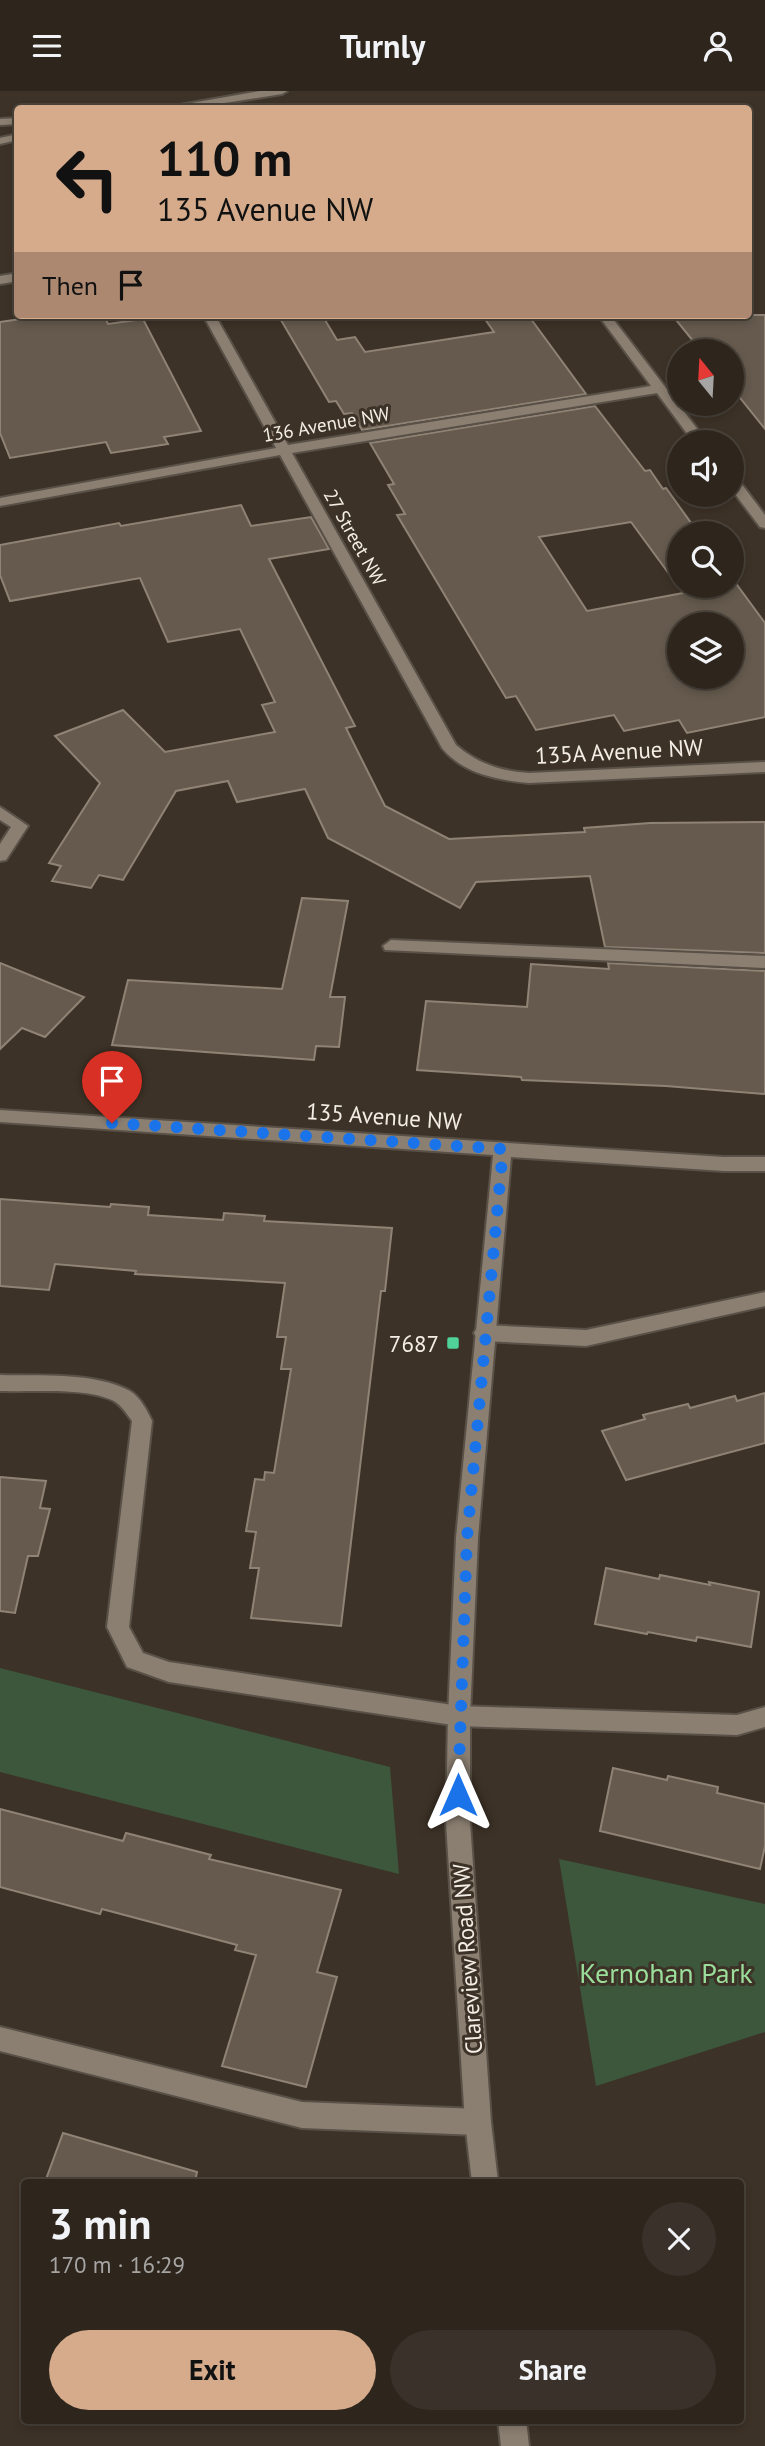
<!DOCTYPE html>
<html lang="en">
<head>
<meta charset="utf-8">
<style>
	:root { --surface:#2e261d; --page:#3a322a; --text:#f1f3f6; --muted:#a7a5a4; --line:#49433b; --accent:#d6ab8b }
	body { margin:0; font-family:"PT Sans",sans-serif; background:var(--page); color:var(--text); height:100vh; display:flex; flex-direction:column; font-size:26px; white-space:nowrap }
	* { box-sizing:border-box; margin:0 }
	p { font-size:23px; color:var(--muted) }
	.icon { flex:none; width:38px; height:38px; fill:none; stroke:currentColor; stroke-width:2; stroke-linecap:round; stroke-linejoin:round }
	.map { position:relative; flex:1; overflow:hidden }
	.drawer { position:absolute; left:21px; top:2088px; width:723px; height:245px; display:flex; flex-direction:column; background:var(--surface); border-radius:7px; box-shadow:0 4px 10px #0003,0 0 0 2px var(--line) }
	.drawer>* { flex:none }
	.guide { position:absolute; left:14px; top:14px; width:738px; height:214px; border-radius:7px; box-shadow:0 4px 10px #0003,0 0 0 2px var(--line); background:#d6ab8b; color:#111; overflow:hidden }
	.needle { width:46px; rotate:342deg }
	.tools { position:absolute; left:667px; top:248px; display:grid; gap:14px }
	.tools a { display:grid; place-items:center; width:77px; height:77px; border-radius:50%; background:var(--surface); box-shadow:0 4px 10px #0003,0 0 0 2px var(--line); font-size:35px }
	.pin { position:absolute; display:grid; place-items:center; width:60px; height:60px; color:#fff; margin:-72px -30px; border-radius:50% 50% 50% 0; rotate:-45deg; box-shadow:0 0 7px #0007 }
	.pin .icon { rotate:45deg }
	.me { position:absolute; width:77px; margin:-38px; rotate:0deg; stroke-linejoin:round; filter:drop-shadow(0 0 5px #0008) }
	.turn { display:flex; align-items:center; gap:24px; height:147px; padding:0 28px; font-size:32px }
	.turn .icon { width:91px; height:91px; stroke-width:2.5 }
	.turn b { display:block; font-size:49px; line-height:60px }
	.then { display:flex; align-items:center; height:66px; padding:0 28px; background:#0003; gap:14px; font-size:26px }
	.round { display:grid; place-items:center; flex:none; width:74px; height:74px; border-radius:37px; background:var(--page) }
	.overview { display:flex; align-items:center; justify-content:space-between; height:119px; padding:0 28px }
	h1 { font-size:42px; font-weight:800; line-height:52px }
	.action { display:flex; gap:14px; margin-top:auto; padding:14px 28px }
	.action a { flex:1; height:80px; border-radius:42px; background:var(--accent); color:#111; font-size:28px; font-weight:800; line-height:80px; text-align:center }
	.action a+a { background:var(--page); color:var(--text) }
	header { display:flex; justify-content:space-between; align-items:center; height:91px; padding:0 28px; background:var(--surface); font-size:32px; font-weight:800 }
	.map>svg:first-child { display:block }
	.green { fill:#3c573b }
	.building { fill:#655a4d; stroke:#8f8375; stroke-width:2; fill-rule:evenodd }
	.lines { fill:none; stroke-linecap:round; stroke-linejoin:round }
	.service-casing { stroke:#595147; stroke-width:4 }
	.minor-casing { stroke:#595147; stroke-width:4 }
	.tertiary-casing { stroke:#595147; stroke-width:4 }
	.service { fill:#8b7f71; fill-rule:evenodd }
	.minor { fill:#8b7f71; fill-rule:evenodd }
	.tertiary { fill:#8b7f71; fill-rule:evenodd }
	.route { stroke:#1a73e8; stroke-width:12; stroke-dasharray:0 21.6 }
	.poi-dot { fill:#4fd398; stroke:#3d3227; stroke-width:2.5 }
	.labels { text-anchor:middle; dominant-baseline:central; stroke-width:6; stroke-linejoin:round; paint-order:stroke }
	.far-street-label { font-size:19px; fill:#f4eee6; stroke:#3d3227 }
	.street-label { font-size:23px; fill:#f4eee6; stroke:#3d3227 }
	.poi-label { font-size:23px; fill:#f4eee6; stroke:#3d3227; text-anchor:end }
	.near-park-label { font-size:28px; fill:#9bdd9a; stroke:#3d3227 }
</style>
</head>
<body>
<header><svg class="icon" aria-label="menu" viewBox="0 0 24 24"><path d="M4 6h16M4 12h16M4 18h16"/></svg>Turnly<svg class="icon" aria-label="person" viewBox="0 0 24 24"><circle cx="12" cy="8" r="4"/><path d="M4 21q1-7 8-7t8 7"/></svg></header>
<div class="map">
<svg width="765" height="2355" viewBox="0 0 765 2355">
	<rect width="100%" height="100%" fill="#3d3227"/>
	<g class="green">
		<polygon points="0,1577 390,1676 399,1783 0,1681"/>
		<polygon points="559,1768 765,1813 765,1941 596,1995"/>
	</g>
	<g class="building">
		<polygon points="48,224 104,224 108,233 143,228 201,340 164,346 168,353 111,362 106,351 10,367 0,342 0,231"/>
		<polygon points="278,224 322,224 337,249 355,246 365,261 494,241 482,224 528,224 586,303 362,339 352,322 344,323 336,310 329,311"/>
		<polygon points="672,224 765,224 765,338 732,297 732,261 702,261"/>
		<path d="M595,315L645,380L650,379L663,398L666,397L699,443H679V495H732V487L765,532V626L687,642L679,629L624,640L614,624L536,639L516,605L506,607L397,424L405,423L388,394L394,393L370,352ZM631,431L683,502L587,520L539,446ZM679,534H732V586H679Z"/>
		<polygon points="241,414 251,435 311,426 329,458 269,468 355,635 346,637 385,715 449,748 585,741 584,737 650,732 765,731 765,862 605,856 590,785 476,791 460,817 328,747 305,698 237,711 228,690 176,700 123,789 99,784 91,797 52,790 61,775 49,772 100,692 55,645 123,619 165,661 275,641 262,614 275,611 240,538 168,551 140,487 10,510 0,484 0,454 119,432 121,435"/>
		<polygon points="302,807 348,810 330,906 345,906 339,956 316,955 314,969 112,954 128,889 282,898"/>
		<polygon points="0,872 84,906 45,946 22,937 0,958"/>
		<polygon points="608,872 765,880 765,1003 666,995 522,989 521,986 417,979 426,910 527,916 531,873 609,878"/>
		<polygon points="0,1108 110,1116 111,1113 149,1116 148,1124 223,1129 224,1122 265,1125 264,1130 392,1137 385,1200 381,1200 341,1535 251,1527 259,1477 250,1477 256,1441 246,1440 255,1388 264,1389 265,1381 274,1382 291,1278 281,1278 286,1246 277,1246 285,1192 135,1183 136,1180 55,1173 49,1199 0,1195"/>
		<polygon points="765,1302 765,1352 626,1389 602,1340 645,1328 643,1324 688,1313 690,1317 735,1305 737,1310"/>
		<polygon points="0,1386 46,1390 40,1417 50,1418 38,1465 28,1465 15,1522 0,1520"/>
		<polygon points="606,1477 659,1488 660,1484 710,1494 709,1491 759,1501 751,1556 697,1546 696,1550 648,1541 647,1543 595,1533"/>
		<polygon points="613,1677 667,1689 668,1685 718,1696 717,1702 765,1713 765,1755 760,1778 600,1740"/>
		<polygon points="0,1718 123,1750 126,1742 211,1764 209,1768 341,1799 317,1881 337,1886 306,1996 222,1975 256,1864 235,1859 237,1854 102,1818 100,1823 0,1796"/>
		<polygon points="63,2042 197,2081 195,2091 45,2091"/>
	</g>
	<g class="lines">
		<defs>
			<g id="service">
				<polygon points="391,849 765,865 765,877 385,859 383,855"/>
				<polygon points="765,1201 765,1215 586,1255 484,1250 477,1247 474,1242 477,1237 484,1234 586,1239"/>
				<path d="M0,1284C38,1285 96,1281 130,1300C140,1306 147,1319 152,1330L129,1536L143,1562L169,1571L459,1615L737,1624L765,1616V1636L737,1644L459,1635L169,1591L127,1576L107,1536L132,1330C127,1323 122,1315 114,1310C87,1296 31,1301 0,1300Z"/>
				<polygon points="0,1936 302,2011 478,2018 487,2022 491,2031 487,2040 478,2044 302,2037 0,1960"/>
			</g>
			<g id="minor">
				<polygon points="18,182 18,190 0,193 0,185"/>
				<path d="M203,224H215L288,354L651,295L598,224H610L708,352H694L657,302L292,362L456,654C478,673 501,680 529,682L765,671V681L529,692C498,689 463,683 442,657L280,364L0,415V407L276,357Z"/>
				<polygon points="732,386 737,387 765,424 765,437 760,436 732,399"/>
				<polygon points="0,716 28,735 6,769 0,770 0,753 11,736 0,729"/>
			</g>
			<g id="tertiary">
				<polygon points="260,0 287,0 282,3 187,18 157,18"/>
				<polygon points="18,27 18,33 0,34 0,28"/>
				<polygon points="18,43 18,49 0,53 0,47"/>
				<polygon points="0,1019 724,1066 765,1066 765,1080 724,1080 511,1066 478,1447 470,1625 470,1731 491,2031 498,2091 472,2091 465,2031 446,1731 448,1625 456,1447 493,1064 0,1031"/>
				<polygon points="498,2329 526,2329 529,2355 501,2355"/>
			</g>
		</defs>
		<use href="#service" class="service-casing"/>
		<use href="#minor" class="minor-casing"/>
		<use href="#tertiary" class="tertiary-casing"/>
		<use href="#service" class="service"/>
		<use href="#minor" class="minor"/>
		<use href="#tertiary" class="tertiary"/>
	</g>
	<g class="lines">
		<polyline class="route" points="112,1032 503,1058 467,1447 458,1704"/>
	</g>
	<rect class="poi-dot" x="446" y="1245" width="14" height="14" rx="3.5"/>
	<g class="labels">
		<g class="far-street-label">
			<text transform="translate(326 333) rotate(-10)">136 Avenue NW</text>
			<text transform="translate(355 446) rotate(61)">27 Street NW</text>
		</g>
		<g class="street-label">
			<text transform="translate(619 660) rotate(-3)">135A Avenue NW</text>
			<text transform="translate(384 1025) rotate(4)">135 Avenue NW</text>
			<text transform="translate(467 1868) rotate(-94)">Clareview Road NW</text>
		</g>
		<g class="poi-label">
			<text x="439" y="1252">7687</text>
		</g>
		<g class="near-park-label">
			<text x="666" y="1881">Kernohan Park</text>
		</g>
	</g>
</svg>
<div class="tools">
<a><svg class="needle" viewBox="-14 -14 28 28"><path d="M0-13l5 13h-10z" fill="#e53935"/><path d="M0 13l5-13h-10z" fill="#a7a5a4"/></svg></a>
<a><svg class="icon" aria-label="sound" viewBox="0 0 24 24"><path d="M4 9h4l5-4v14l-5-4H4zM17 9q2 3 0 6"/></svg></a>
<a><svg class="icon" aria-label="search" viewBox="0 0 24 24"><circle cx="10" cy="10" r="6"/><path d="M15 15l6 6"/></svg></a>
<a><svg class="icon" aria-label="layers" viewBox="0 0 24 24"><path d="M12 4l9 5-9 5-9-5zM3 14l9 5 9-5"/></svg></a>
</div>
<div class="pin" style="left:112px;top:1032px;background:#d93025"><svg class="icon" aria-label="arrive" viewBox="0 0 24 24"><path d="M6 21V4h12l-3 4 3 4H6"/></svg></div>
<svg class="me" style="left:458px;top:1704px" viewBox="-20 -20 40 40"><path d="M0-17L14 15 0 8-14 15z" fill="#1a73e8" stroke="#fff" stroke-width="4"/></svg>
<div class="guide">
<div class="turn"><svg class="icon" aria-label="left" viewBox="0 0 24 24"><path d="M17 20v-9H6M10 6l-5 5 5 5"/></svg><div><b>110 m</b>135 Avenue NW</div></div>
<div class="then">Then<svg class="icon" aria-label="arrive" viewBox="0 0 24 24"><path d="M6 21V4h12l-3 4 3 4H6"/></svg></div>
</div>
<section class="drawer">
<div class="overview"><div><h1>3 min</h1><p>170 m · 16:29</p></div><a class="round"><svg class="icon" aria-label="close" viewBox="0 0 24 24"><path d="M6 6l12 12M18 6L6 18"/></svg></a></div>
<div class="action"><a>Exit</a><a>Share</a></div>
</section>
</div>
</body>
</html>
